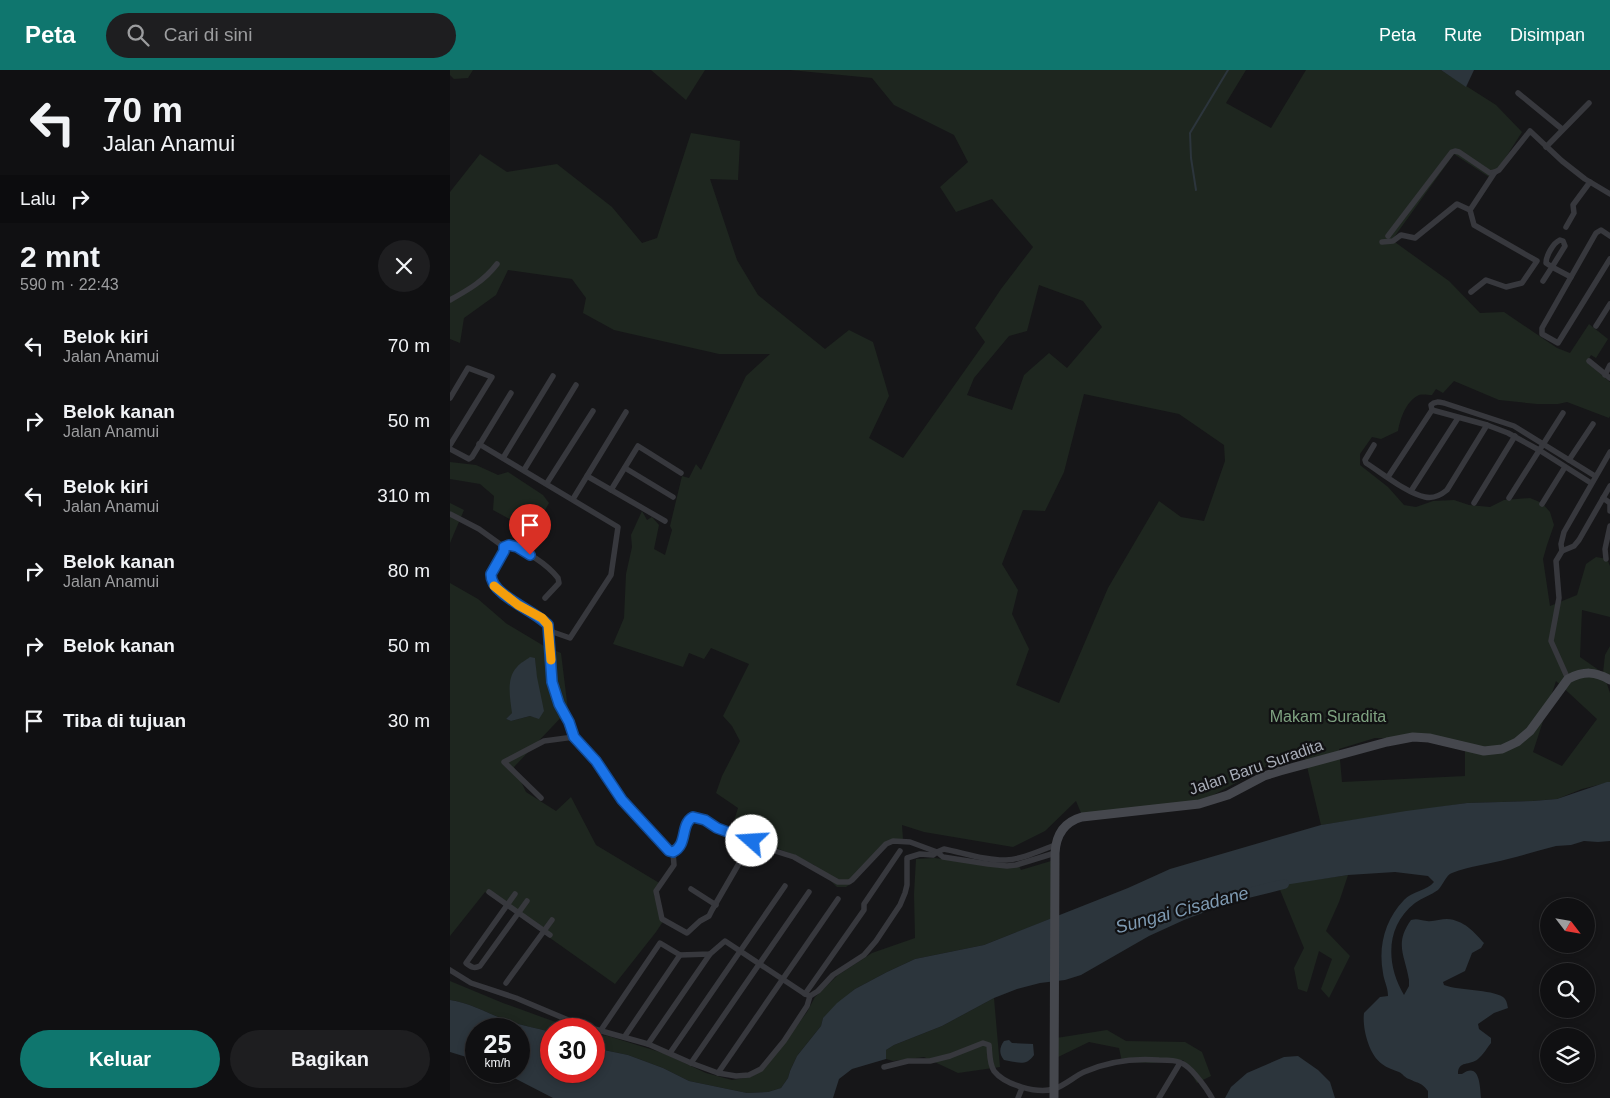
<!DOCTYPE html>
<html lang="id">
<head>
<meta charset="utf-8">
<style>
	:root { --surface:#101012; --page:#1e1e20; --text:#f1f3f6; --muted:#9c9d9f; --line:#303032; --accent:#0f766e }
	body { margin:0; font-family:Helvetica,sans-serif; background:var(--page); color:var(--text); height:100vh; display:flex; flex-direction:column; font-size:19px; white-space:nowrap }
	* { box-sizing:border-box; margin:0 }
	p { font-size:16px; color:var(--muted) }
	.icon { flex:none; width:28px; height:28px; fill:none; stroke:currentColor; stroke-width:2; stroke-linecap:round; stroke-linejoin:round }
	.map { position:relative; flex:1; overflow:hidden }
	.panel { display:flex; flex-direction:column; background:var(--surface); width:450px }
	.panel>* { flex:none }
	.guide { background:#101012; color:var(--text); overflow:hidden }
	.needle { width:32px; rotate:121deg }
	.controls { position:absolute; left:1090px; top:828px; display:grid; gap:10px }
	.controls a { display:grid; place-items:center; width:55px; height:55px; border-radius:50%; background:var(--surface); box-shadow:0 2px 8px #0003,0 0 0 1px var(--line); font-size:25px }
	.speed { position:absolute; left:15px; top:948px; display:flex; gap:10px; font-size:25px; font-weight:700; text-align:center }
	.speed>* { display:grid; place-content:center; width:65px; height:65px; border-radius:50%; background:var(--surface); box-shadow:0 2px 8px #0003,0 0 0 1px var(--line); line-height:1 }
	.speed small { font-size:12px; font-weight:400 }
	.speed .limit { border:8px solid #d22; background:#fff; color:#111 }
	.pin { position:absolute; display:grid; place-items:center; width:42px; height:42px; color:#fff; margin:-51px -21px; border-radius:50% 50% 50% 0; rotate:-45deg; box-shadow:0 0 5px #0007 }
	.pin .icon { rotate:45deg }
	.me { position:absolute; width:55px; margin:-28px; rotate:289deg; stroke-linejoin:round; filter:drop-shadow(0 0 4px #0008) }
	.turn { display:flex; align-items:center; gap:18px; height:105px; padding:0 20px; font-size:22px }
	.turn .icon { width:65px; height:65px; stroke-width:2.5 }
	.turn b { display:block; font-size:35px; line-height:42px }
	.then { display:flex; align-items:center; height:48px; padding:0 20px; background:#0003; gap:10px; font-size:19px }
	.round { display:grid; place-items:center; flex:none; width:52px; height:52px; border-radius:26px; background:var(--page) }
	.head { display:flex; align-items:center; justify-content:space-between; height:85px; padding:0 20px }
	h1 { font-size:30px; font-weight:700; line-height:38px }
	.action { display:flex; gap:10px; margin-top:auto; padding:10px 20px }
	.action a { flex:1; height:58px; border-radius:30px; background:var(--accent); color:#fff; font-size:20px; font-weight:700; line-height:58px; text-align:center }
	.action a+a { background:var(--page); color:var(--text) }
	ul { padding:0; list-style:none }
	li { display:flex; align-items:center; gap:15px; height:75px; padding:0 20px }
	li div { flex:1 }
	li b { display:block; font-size:19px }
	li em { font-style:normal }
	header { display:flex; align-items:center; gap:30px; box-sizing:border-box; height:70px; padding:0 25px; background:var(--accent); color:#fff }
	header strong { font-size:24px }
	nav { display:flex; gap:28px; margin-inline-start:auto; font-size:18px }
	.search { width:350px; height:45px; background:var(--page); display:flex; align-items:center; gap:12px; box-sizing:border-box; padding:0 18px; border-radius:28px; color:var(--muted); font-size:19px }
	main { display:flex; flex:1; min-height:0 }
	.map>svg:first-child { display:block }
	.green { fill:#1e261f; fill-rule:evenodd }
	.water { fill:#2c353c }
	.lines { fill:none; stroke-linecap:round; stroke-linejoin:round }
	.stream { stroke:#2c353c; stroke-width:2 }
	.river { stroke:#2c353c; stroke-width:10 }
	.street { stroke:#37383d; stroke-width:5.5 }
	.secondary { stroke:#45474d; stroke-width:9 }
	.route-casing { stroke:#114b97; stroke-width:12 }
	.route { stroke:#1a73e8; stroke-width:9 }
	.slow { stroke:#f59e0b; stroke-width:9 }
	.labels { text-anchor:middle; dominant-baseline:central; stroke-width:4.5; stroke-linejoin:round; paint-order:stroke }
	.park-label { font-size:16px; fill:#7fa381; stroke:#111113 }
	.street-label { font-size:16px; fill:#a8adb8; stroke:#111113 }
	.water-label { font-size:18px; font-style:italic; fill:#7f9bb3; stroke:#111113 }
</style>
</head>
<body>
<header>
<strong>Peta</strong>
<div class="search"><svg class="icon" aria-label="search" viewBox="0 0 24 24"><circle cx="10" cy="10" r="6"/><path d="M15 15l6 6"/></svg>Cari di sini</div>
<nav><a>Peta</a><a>Rute</a><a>Disimpan</a></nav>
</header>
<main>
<section class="panel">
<div class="guide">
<div class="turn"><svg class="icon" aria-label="left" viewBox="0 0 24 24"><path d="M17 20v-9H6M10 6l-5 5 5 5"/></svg><div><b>70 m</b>Jalan Anamui</div></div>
<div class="then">Lalu<svg class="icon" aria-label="right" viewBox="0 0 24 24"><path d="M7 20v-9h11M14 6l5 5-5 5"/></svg></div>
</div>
<div class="head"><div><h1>2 mnt</h1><p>590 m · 22:43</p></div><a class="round"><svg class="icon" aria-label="close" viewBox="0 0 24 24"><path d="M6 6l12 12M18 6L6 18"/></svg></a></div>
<ul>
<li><svg class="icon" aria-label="left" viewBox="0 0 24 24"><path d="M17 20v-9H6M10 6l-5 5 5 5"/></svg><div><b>Belok kiri</b><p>Jalan Anamui</p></div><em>70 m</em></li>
<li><svg class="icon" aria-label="right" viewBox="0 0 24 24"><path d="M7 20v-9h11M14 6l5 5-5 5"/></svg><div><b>Belok kanan</b><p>Jalan Anamui</p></div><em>50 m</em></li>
<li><svg class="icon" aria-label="left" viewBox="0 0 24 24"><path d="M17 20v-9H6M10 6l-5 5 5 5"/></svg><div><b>Belok kiri</b><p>Jalan Anamui</p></div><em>310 m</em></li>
<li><svg class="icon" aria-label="right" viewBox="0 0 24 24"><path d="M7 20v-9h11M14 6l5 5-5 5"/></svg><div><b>Belok kanan</b><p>Jalan Anamui</p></div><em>80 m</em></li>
<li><svg class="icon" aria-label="right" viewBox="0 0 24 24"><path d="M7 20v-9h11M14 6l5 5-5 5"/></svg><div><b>Belok kanan</b></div><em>50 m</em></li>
<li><svg class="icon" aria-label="arrive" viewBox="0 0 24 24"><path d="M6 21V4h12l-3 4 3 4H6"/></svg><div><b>Tiba di tujuan</b></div><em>30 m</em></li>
</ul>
<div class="action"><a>Keluar</a><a>Bagikan</a></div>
</section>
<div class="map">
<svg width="1160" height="1028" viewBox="0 0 1160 1028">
	<rect width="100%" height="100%" fill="#161618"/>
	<g class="green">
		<polygon points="0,0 23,0 18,8 4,9 0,5"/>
		<polygon points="201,0 255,0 236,30"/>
		<path d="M340,0H796L776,33L821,58L856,0H991L1046,35L1072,62L1042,109L1004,84L942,170L999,211L1030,243L1054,242L1107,278L1120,283L1139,254L1158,269L1146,288L1141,285L1137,292L1160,312V346L1159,348L1117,332L1108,334H1087L1049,330L1004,311L993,323L986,319L982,325C978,325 973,324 969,325C956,331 950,349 948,361L931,369L922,367L910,384V395L938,417L954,435L966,437L983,431L1004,430L1019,435L1040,437L1054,430L1080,428L1092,433L1100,442L1104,455L1097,475L1093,489L1100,536L1127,525L1136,494L1146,487L1157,489L1160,496V547L1132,540L1130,587L1153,603L1155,585L1160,576V609L1154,605L1160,623V712L1132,719L1107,729L1083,731L1017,733L871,755L854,684L821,694L739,738L634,750L626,731L595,761L563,777L474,762L452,755L453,769L440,772L402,813L396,817H387L364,795L342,784L281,761L288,738L266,723L272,706L290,671L282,656L273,646L299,594L261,578L254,589L239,583L233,597L163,574L174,548L176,504L182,477L181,465L192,441L197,450L202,447L209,455L204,479L215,485L222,460L220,456L232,406L239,408L246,394L251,400L296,306L320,284H269L164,260L133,243L136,228L122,209L58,200L46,225L14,248L10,273L0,269V122L30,84L57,102L107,94L162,137L192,173L207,168L241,63L290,71L288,110L260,109L287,190L308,225L375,279L399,260L423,272L439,326L419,368L453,388L535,272L525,258L551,219L583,177L542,129L506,142L490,117L518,92L504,65L444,35L422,8ZM589,215L633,231L652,257L617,298L599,283L574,305L562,340L517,325L524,308L559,266L577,261ZM634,324L729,344L774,375L775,391L754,451L731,447L709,431L658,518L609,633L566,615L579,579L562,544L568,520L552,494L573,440L595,441L614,402ZM1106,611L1147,649L1112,696L1083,682ZM925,668L967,669L1015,680V706L892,712L889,679Z"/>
		<polygon points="0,392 26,395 48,405 58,402 93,425 99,433 83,462 43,440 44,426 30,414 0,409"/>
		<polygon points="0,433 14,440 0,473"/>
		<path d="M0,513L28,529L57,554L94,576L111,583L118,640L64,697L76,722L106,741L121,727L146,775L211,814L204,825L214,850L206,862L165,914L35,822L0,866ZM85,588L89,648L80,646L61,651L56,649L62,643Z"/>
		<polygon points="485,788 547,797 569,796 571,800 601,791 605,847 534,875 465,889 437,902 405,919 373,948 371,956 347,986 340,1001 338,1008 331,1018 318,1022 297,1023 239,1011 213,998 178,985 144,978 144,964 158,966 213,983 256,1003 282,1010 301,1007 315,998 357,942 365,927 388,905 422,883 465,868 464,824 466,789"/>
		<polygon points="898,805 889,832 876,861 900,886 879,928 871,919 882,889 869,881 857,922 848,919 844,898 854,878 828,815"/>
		<path d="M0,911L53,933L125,959H101V962C86,958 70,955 56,950C37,943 20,933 0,930Z"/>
		<polygon points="544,928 550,997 508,1003 474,987 443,991 436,989 436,980 444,975 492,956"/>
		<polygon points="657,960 676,971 735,972 752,982 761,1006 747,1013 733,990 702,993 672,992 669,978 639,972 606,988 600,969"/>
	</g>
	<g class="water">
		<polygon points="991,0 1024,0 1016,17"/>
		<path d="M80,587L85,588L87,607L94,641L89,649L80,646L61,651L56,649L62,643C60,628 56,608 67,597C70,593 76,590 80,587Z"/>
		<path d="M1157,712H1160V771L1148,772L1134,771L1121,775L1106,776C1090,780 1074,785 1058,789C1040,794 1020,796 1002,803C996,805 993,815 988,820C981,825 972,828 965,833C935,856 936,895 954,925L959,916V910C955,885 944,874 961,850C967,848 970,850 977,851C983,852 991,849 997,849C1014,850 1024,862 1034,873L1031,878L1022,883L1015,901L993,912L994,915C1010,921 1040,919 1053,927C1057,930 1057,934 1058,938L1044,943L1028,954L1029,959L1041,968V973C1037,978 1033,985 1028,989C1020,996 1008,990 1008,1004H1012C1030,991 1030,1017 1031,1028H978V1021C971,1012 969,1014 959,1009C955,1008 953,1004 949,1002C944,1000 937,998 932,994C919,985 912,958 914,943L930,927L938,926C938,917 934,911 933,903C928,876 935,850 954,830C962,821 977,821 984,812L978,806L945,802L898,805L808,819L776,834L734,850L699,866L631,905L615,910L590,913L567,919L544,928L492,956L444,975L436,980V989L402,999L389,1009L383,1028H103L51,1001H69V959H26V990L0,982V930C20,933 37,943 56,950C70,955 86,958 101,962V1001H144V978L178,985L213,998L239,1011L297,1023L318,1022L331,1018L338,1008L340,1001L347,986L371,956L373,948L387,933L405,919L437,902L465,889L534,875L678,818L720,799L871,755L956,741L1017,733L1083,731L1107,729Z"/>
		<path d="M559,970L562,973L583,974L584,985C576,997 567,992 554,990C549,984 549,978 554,971Z"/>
		<polygon points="848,986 868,1000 880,1012 885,1028 775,1028 781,1017 797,1003 834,987"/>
	</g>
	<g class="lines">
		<polyline class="stream" points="746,120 741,88 740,63 778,0"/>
		<polyline class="river" points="790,825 834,814"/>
		<g class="street">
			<polyline points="1068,23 1112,59"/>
			<polyline points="1096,77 1139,33"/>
			<polyline points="1020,140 1024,155 1087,191 1072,213 1056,217 1036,210 1021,222"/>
			<polyline points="1116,157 1124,143 1123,135 1140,112"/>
			<polyline points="938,166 1002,82 1005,81 1009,82 1040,103 1045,102"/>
			<polyline points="1160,166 1151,160 1146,163 1092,258 1092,264 1108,273 1160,189"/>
			<polyline points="932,172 943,171 951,165 965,168 1007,134 1020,140 1045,102 1049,100 1080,61 1112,91 1135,109 1160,124"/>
			<path d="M1093,211L1102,197L1096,193C1096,186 1103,173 1110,170L1113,171L1115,176L1102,197L1121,207"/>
			<path d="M0,230C18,220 34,211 47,194"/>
			<polyline points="1146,256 1160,234"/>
			<polyline points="1139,291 1160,308"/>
			<polyline points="1155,305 1160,295"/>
			<polyline points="0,328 18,298 42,307 0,375"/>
			<polyline points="29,374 168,457 161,505 120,568 100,561"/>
			<path d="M924,375L915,390L916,393C932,403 958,424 975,427C984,429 991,425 997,420L1037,355"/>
			<polyline points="0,379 19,389 22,387 61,323"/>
			<polyline points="53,388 103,306"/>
			<polyline points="1119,390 1143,354"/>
			<polyline points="175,398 223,427"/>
			<polyline points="74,400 126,315"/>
			<polyline points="137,406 215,451"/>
			<polyline points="938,407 982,340"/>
			<polyline points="97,413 143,341"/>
			<path d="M1141,413L1089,380L1058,363L1037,355L982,340L981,335C985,331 989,332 994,333L1064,356L1145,406"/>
			<polyline points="161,420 188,376 231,403"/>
			<polyline points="961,421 1008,348"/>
			<polyline points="1059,428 1113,343"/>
			<polyline points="1153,428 1160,433 1160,441"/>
			<polyline points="123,429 176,342"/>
			<polyline points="1024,433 1065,366"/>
			<polyline points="1092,434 1115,397"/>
			<path d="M0,444L29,459L54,477V481L41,504C40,525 86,541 99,555L102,612L109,634L119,652L124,667L146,691L172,730L219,781L223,782"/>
			<path d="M54,477L59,475C76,481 96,493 108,508L109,513L95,528"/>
			<polyline points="1112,481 1111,474 1114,462 1160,382"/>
			<polyline points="1156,489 1155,479 1160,456"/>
			<polyline points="1118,609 1101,571 1109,528 1106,491 1112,481 1124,476 1129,470 1160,416"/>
			<polyline points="91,728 54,692 94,671 124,667"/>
			<path d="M223,782C238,775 230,754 243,747L255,750L267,758L302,771L325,781L344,787L388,812H399L402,810L436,774L443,771L460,772L487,782L493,787L538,794L557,796L566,795L605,783"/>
			<polyline points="223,782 224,795 206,821 212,849 237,863 250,851 259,846 262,840 302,771"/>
			<polyline points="241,819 266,835"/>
			<polyline points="39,822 100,865"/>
			<path d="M65,824L16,893C21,897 24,899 30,896L77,831"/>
			<path d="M0,900L21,913L66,928L130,955L198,974L241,993L268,1003L286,1006L299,1005L311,999L334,971L357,936L360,926L368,921L383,905L414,885L426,871L450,835L455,823L457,815V788L470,784L483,785L487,782L494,779C514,783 536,791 556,790C573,789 589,781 605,775"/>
			<polyline points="56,913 102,850"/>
			<polyline points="355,924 414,840 414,834 450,781"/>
			<polyline points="151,960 210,873 230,885 260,884 275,871 355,924 360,926"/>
			<polyline points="175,966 230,885"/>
			<polyline points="198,974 260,884"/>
			<polyline points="220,983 335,816"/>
			<polyline points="241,993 359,822"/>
			<path d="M434,997L458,991H480L500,986L533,973L539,975C540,984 539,993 544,1001C555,1015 587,1024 604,1019C614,1016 625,1006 634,1002C659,991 683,988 709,990C718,990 728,990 735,995C744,1001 757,1019 762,1028"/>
			<polyline points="268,1003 388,829"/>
			<polyline points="568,1028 572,1018"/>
			<polyline points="709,1028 730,993"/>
		</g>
		<path class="secondary" d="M604,1028L605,783C606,765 614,752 632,747L749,734L778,725L814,706L830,701L937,672L963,667L979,668L1034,681L1052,679L1067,672L1080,661L1118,609C1134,601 1145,601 1160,610"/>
	</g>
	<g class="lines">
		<defs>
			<path id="route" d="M80,485L67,477L59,475L54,477V481L41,504C40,525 86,541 98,555L102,612L109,634L119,652L124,667L146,691L172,730L219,781L223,782C238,775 230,754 243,747L255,750L267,758L302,771"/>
		</defs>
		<use href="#route" class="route-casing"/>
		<use href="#route" class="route"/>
		<polyline class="slow" points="44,516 68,535 92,548 98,555 101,590"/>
	</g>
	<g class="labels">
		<g class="park-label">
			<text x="878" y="646">Makam Suradita</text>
		</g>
		<g class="street-label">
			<text transform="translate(806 697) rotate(-19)">Jalan Baru Suradita</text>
		</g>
		<g class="water-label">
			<text transform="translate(732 840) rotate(-15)">Sungai Cisadane</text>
		</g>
	</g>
</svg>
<div class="controls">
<a><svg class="needle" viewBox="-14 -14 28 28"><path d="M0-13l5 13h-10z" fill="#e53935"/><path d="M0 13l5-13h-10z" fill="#9c9d9f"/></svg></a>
<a><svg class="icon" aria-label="search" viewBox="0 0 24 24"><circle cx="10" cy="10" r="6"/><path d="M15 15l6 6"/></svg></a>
<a><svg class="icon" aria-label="layers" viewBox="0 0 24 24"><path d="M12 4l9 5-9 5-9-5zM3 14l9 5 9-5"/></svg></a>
</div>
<div class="speed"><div>25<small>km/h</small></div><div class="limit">30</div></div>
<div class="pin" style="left:80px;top:485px;background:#d93025"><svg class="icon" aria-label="arrive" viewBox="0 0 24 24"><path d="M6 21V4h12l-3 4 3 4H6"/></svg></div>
<svg class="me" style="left:302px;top:771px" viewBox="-20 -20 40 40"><circle r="19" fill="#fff"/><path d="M0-13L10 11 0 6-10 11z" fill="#1a73e8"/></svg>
</div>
</main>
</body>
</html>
